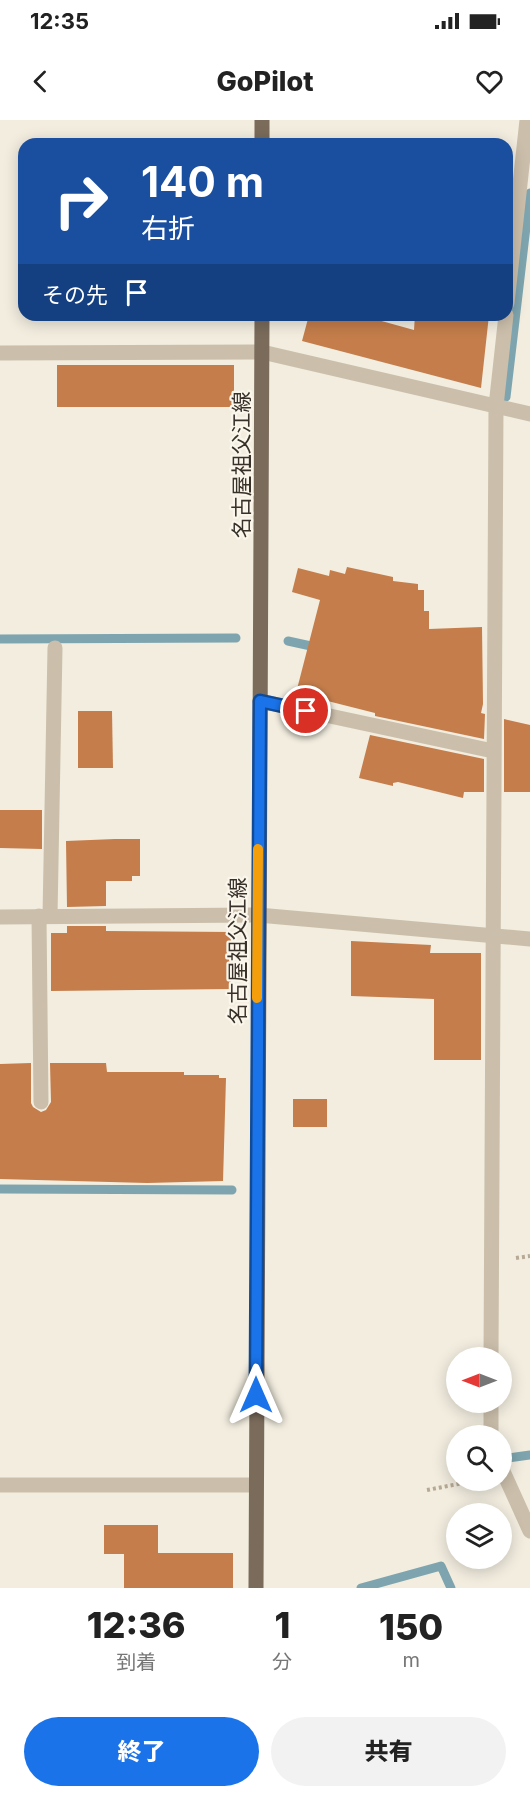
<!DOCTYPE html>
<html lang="ja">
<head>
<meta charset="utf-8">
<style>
	:root { --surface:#fff; --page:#f2f2f2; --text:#222; --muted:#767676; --accent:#1a73e8 }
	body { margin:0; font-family:Inter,"Noto Sans JP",sans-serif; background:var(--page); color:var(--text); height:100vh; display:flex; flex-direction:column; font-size:22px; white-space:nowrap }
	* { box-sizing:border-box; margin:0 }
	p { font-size:20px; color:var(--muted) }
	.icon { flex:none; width:33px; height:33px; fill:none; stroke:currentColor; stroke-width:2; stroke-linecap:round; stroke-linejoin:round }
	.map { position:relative; height:1468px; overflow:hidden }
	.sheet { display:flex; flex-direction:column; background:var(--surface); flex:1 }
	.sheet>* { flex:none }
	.top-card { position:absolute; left:18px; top:18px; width:495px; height:183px; border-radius:18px; box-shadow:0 3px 15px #0003; background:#1a4fa0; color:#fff; overflow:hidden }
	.needle { width:39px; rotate:270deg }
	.buttons { position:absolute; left:446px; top:1227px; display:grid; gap:12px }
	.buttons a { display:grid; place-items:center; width:66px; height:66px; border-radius:50%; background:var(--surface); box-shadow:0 3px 15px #0003; font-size:30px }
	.pin { position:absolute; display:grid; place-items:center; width:51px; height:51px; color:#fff; margin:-26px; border:3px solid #fff; border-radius:50%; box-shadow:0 2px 6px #0007 }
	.me { position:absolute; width:66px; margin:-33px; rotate:0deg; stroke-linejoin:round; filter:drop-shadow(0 0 4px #0008) }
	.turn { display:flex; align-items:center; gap:21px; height:126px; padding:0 24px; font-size:27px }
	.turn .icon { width:78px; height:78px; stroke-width:2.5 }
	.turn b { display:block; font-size:42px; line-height:51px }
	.then { display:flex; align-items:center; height:57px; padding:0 24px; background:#0003; gap:12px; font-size:22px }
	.eta { display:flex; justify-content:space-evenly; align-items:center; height:102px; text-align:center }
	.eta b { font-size:36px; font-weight:800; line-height:42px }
	.primary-button { display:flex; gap:12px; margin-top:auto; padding:12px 24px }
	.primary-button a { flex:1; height:69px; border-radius:36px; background:var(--accent); color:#fff; font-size:24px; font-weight:800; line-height:69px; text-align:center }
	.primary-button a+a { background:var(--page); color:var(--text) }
	.status { display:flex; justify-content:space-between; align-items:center; height:42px; padding:0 30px; background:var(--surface); direction:ltr }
	.status svg { height:16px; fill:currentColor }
	header { display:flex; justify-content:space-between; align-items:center; height:78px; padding:0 24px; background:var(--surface); font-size:27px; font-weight:800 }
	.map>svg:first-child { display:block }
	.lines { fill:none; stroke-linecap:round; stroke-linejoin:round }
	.stream { stroke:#7ea5af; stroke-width:9 }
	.building { fill:#c47d4b }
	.path { stroke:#b7a995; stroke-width:4; stroke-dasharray:3 3; stroke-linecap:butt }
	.minor { stroke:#cbbfab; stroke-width:15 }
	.major { stroke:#7a6b5b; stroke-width:15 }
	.route-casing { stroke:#114b97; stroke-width:15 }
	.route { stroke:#1a73e8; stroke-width:10 }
	.slow { stroke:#f59e0b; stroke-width:10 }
	.labels { text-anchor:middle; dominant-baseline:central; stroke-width:4.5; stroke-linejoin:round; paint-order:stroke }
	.street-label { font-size:21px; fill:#38312a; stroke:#faf6eb }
</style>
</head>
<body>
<div class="status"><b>12:35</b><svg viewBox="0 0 49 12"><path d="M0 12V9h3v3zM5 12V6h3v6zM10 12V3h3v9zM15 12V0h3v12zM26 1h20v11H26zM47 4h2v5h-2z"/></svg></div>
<header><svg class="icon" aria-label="back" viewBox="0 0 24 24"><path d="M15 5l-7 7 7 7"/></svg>GoPilot<svg class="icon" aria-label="heart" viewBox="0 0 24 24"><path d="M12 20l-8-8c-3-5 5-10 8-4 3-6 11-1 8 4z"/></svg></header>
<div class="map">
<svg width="530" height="1468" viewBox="0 0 530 1468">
	<rect width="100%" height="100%" fill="#f2eddf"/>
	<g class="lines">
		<g class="stream">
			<polyline points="506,277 530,73"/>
			<polyline points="0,519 236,518"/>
			<polyline points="288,521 320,528"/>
			<polyline points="0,1069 232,1070"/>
			<polyline points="508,1338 530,1335"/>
			<polyline points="361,1468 441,1446 451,1468"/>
		</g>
	</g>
	<g class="building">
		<polygon points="309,195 360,195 414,210 415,195 489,195 481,268 302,221"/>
		<rect x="57" y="245" width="177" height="42"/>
		<polygon points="347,447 393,457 393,461 418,464 418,470 424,470 424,491 429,491 429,509 482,507 483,584 481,593 485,594 484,619 375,596 375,593 296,573 320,480 292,472 298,448 329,456 330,450 345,454"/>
		<polygon points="78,591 112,591 113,648 78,648"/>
		<polygon points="504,599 530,605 530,672 504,672"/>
		<polygon points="370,615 484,639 484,672 464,672 463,678 398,662 393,663 393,666 359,658"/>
		<polygon points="0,690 42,690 42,729 0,728"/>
		<polygon points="115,719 140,719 140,756 132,756 132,761 106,761 106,786 67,787 66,721"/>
		<polygon points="67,806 106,806 106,811 231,812 231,869 51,871 51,813 67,813"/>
		<polygon points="351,821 431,825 430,833 481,833 481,940 434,940 434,879 351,876"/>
		<polygon points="31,943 31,983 33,987 41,992 46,990 51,982 50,943 106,943 107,952 184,952 184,955 219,955 219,958 226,958 223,1061 147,1063 0,1059 0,944"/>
		<rect x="293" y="979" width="34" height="28"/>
		<polygon points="104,1405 158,1405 158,1433 233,1433 233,1468 124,1468 124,1434 104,1434"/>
	</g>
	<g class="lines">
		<g class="path">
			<polyline points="516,1138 530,1136"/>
			<polyline points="427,1370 479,1360"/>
		</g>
		<g class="minor">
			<polyline points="507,183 527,0"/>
			<polyline points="0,233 262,232 530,294"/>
			<polyline points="260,581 493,631"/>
			<polyline points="39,796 41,982"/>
			<polyline points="50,796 55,528"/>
			<polyline points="0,797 258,795 530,819"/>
			<polyline points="491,1238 496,286 506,195"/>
			<polyline points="491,1282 491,1316"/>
			<polyline points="501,1347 530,1411"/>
			<polyline points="0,1365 256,1365"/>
		</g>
		<g class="major">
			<polyline points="262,0 262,24"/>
			<polyline points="256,1468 262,195"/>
		</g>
	</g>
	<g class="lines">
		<defs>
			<polyline id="route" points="256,1275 260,581 306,591"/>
		</defs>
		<use href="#route" class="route-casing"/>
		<use href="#route" class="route"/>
		<polyline class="slow" points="257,878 258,729"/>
	</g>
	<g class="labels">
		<g class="street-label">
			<text transform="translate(241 345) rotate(-90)">名古屋祖父江線</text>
			<text transform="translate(237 831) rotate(-90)">名古屋祖父江線</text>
		</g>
	</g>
</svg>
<div class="buttons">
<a><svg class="needle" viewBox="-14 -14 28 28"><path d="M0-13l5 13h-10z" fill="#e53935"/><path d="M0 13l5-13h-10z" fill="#767676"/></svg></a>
<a><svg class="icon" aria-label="search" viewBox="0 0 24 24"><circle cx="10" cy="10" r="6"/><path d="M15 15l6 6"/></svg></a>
<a><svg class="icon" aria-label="layers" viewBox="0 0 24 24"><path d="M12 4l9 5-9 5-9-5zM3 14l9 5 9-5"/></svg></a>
</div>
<div class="pin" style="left:306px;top:591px;background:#d93025"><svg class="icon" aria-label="arrive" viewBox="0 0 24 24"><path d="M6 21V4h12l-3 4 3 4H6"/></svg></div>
<svg class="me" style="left:256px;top:1275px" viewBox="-20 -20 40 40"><path d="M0-17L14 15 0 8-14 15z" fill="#1a73e8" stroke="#fff" stroke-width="4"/></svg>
<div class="top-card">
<div class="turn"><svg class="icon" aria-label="right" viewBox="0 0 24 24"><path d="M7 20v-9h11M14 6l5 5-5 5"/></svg><div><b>140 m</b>右折</div></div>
<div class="then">その先<svg class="icon" aria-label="arrive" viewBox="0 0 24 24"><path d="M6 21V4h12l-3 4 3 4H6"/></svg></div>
</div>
</div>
<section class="sheet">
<div class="eta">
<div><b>12:36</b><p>到着</p></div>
<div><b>1</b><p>分</p></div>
<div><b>150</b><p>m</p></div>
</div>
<div class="primary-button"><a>終了</a><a>共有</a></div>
</section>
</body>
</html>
